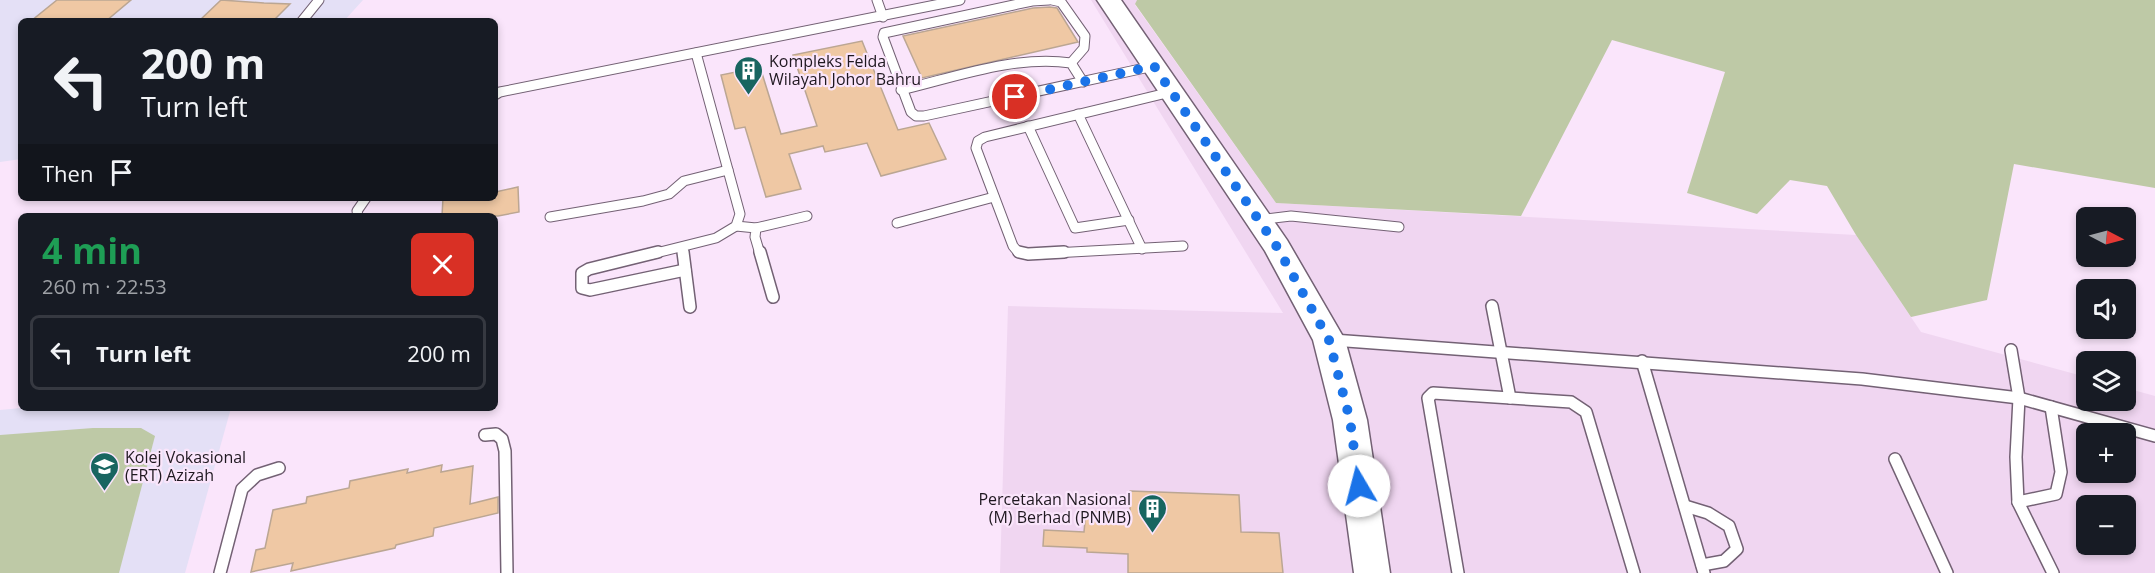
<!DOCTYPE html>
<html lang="en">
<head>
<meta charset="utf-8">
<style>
	:root { --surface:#171b24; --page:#20242c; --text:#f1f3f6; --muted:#9ea1a6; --line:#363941 }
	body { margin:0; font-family:"Open Sans",sans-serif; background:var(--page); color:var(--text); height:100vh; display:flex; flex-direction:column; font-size:22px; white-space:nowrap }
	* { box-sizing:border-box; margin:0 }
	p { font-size:20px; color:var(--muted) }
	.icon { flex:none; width:33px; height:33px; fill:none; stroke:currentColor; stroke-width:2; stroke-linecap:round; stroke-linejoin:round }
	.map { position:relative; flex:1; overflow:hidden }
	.panel { position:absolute; left:18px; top:213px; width:480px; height:198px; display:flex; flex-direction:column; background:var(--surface); border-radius:9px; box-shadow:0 3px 9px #0003 }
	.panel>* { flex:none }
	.top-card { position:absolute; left:18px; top:18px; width:480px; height:183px; border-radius:9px; box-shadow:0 3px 9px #0003; background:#171b24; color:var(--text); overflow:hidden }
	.needle { width:39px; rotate:96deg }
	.controls { position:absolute; left:2076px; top:207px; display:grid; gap:12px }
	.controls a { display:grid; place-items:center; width:60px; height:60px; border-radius:9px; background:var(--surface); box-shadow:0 3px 9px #0003; font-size:30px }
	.pin { position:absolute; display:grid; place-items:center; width:51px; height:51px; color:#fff; margin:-26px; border:3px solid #fff; border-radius:50%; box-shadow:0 2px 6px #0007 }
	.me { position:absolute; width:66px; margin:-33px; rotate:352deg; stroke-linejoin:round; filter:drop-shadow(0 0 4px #0008) }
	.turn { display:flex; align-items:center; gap:21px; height:126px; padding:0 24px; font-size:27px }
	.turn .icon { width:78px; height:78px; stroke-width:2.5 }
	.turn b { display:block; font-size:42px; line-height:51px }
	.then { display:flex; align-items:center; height:57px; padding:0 24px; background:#0003; gap:12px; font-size:22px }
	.round { display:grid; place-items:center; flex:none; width:63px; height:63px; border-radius:9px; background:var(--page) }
	.headline { display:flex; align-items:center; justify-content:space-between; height:102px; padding:0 24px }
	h1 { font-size:36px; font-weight:700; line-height:45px; color:#1e9e55 }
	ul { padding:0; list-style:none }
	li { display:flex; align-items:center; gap:18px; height:75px; margin:0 12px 9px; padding:0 12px; border:3px solid var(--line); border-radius:9px }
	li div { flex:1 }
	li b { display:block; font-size:22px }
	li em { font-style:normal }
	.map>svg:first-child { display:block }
	.built { fill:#f0d6f1; fill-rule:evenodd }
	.education { fill:#e4e0f6 }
	.green { fill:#bec9a6 }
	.building { fill:#efc8a4; stroke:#bba693; stroke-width:1.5 }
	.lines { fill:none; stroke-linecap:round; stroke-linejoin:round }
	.lane-far1-casing { stroke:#736174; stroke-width:11 }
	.lane-casing { stroke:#736174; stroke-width:14 }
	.secondary-casing { stroke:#736174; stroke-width:3 }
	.lane-far1 { stroke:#fff; stroke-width:9 }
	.lane { stroke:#fff; stroke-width:11 }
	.secondary { fill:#fff; fill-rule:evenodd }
	.route { stroke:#1a73e8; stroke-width:10; stroke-dasharray:0 18 }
	.labels { text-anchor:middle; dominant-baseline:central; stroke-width:4.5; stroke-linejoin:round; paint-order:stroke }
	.poi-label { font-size:16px; fill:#1f1820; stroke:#fae5fb; text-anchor:start }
</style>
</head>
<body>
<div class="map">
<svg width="2155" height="573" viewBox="0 0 2155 573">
	<rect width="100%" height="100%" fill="#fae5fb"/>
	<path class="built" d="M1091,0H1137L1135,5L1276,203L1856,235L1921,332L2086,377V400H2126V388L2155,396V573H1000L1008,306L1283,313ZM2086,434H2126V472H2086ZM2086,506H2126V544H2086Z"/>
	<g class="education">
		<polygon points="0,0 363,0 344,21 21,21 21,159 0,162"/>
		<polygon points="21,408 231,408 185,573 0,573 0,410"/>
	</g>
	<g class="green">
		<polygon points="1137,0 2155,0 2155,188 2014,164 1987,300 1911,317 1856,235 1827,186 1790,180 1757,214 1687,193 1725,72 1612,40 1521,216 1276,203 1135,4"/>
		<polygon points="93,428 141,428 155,436 119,573 0,573 0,435"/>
	</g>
	<g class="building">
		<polygon points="57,0 131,0 106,21 31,21"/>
		<polygon points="221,0 264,3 290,4 273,21 199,21"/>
		<polygon points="1050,7 1057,8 1078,42 922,78 903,36 1033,8"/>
		<polygon points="862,41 898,130 929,123 946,159 881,176 867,143 825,152 823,146 789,154 801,189 766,197 745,127 735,129 721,75 760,67 781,134 817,126 793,55"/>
		<polygon points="518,187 519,212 498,216 442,216 443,198 495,198 495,192"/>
		<polygon points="442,465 441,472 473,466 470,504 498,497 498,513 434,528 433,536 396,545 395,548 291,571 293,563 251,572 256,550 265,548 273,510 306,503 307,497 349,488 350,481 408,469 407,473"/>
		<polygon points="1130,491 1239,495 1241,532 1279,533 1283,573 1128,573 1128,554 1087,552 1087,548 1043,546 1044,530 1084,532 1086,511 1130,513"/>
	</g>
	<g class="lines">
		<defs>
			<g id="lane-far1">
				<polyline points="877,0 883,17"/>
				<polyline points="1049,0 1032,1 884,33 883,37 911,112 916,116 924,116 1154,66"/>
				<polyline points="1052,0 1061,2 1085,36 1084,48 1071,63"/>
				<polyline points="302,21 319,0"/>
				<path d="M901,90C956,77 1014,55 1071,63L1083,82"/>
				<polyline points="495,95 500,92 960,0"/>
				<polyline points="1078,114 1142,249"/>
				<polyline points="1028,126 1075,228 1129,220"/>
				<polyline points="358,216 357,211 366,198"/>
				<polyline points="550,217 643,201 669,194 684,181 728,170"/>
				<polyline points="1258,220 1291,216 1399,227"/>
				<polyline points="897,223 994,197"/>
				<polyline points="736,226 756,228 755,237 760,254"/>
				<polyline points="756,228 807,216"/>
				<polyline points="682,248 683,254"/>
				<polyline points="652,254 716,238 736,226 740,214 696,53"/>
				<polyline points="1026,254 1018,252 1013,246 976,148 978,141 985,137 1171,92"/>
				<polyline points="1035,254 1183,246"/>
			</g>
			<g id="lane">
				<polyline points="658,252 589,269 582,273 582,288 590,290 685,270"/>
				<polyline points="683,252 690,307"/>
				<polyline points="760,252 773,297"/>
				<polyline points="1019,252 1028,254 1064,252"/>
				<polyline points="1492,306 1510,398"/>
				<polyline points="1333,340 1862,379 2019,398 2155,436"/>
				<polyline points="2011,350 2019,398 2016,457 2018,502 2053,573"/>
				<polyline points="1642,361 1704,573"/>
				<polyline points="485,435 496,434 502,439 505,451 507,573"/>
				<polyline points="1895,459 1947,573"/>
				<polyline points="2018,502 2056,494 2061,472 2051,407"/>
				<polyline points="1685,506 1708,513 1729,526 1737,549 1724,561 1702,565"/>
				<polyline points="220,573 242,489 257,475 279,468"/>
				<polyline points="1458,573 1428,398 1433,393 1571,402 1586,412 1634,573"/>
			</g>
			<polygon id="secondary" points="1097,0 1121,0 1287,240 1345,340 1367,420 1390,573 1354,573 1333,420 1313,340 1265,251"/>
		</defs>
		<use href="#lane-far1" class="lane-far1-casing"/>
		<use href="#lane" class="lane-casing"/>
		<use href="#secondary" class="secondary-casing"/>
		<use href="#lane-far1" class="lane-far1"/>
		<use href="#lane" class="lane"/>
		<use href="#secondary" class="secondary"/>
	</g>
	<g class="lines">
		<polyline class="route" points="1015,97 1154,66 1277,247 1329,340 1350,420 1359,486"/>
	</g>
	<defs>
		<symbol id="building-pin" viewBox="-11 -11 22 30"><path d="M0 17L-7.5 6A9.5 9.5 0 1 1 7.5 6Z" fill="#186560" stroke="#fae5fb"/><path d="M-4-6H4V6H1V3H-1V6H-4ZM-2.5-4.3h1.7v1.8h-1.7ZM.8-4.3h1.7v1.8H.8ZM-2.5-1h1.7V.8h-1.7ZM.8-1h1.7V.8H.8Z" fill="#fff"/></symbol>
		<symbol id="university-pin" viewBox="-11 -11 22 30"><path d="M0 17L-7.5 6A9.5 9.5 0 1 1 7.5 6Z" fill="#186560" stroke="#fae5fb"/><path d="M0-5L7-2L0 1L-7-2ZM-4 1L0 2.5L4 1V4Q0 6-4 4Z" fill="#fff"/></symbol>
	</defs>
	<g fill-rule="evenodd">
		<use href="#building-pin" x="732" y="54" width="33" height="45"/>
		<use href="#university-pin" x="88" y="450" width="33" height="45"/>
		<use href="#building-pin" x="1136" y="492" width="33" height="45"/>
	</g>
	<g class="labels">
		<g class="poi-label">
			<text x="769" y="61">Kompleks Felda<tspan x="769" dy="18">Wilayah Johor Bahru</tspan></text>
			<text x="125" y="457">Kolej Vokasional<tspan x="125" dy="18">(ERT) Azizah</tspan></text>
			<text x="1131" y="499" text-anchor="end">Percetakan Nasional<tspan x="1131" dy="18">(M) Berhad (PNMB)</tspan></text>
		</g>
	</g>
</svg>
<div class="controls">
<a><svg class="needle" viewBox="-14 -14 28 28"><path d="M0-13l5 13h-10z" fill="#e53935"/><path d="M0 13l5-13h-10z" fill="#9ea1a6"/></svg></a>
<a><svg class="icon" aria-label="sound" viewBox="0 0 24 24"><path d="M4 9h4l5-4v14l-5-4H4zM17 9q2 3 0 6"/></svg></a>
<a><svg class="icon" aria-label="layers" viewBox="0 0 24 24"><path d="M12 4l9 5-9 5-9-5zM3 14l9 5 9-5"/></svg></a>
<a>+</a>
<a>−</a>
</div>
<div class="pin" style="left:1015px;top:97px;background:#d93025"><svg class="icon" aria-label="arrive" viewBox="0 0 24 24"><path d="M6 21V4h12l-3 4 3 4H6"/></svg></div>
<svg class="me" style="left:1359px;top:486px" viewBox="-20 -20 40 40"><circle r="19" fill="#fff"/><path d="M0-13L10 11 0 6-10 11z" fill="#1a73e8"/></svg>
<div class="top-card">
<div class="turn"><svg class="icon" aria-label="left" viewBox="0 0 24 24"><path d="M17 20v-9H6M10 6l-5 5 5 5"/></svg><div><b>200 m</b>Turn left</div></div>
<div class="then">Then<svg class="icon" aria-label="arrive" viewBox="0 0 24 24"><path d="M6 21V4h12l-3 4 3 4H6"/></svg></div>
</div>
<section class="panel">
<div class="headline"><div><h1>4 min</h1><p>260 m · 22:53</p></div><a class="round" style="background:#d93025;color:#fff"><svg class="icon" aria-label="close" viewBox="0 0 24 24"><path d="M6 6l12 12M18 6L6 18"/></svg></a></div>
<ul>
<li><svg class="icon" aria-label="left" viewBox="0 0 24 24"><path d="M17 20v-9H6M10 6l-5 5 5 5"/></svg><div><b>Turn left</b></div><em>200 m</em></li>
</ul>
</section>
</div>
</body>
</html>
